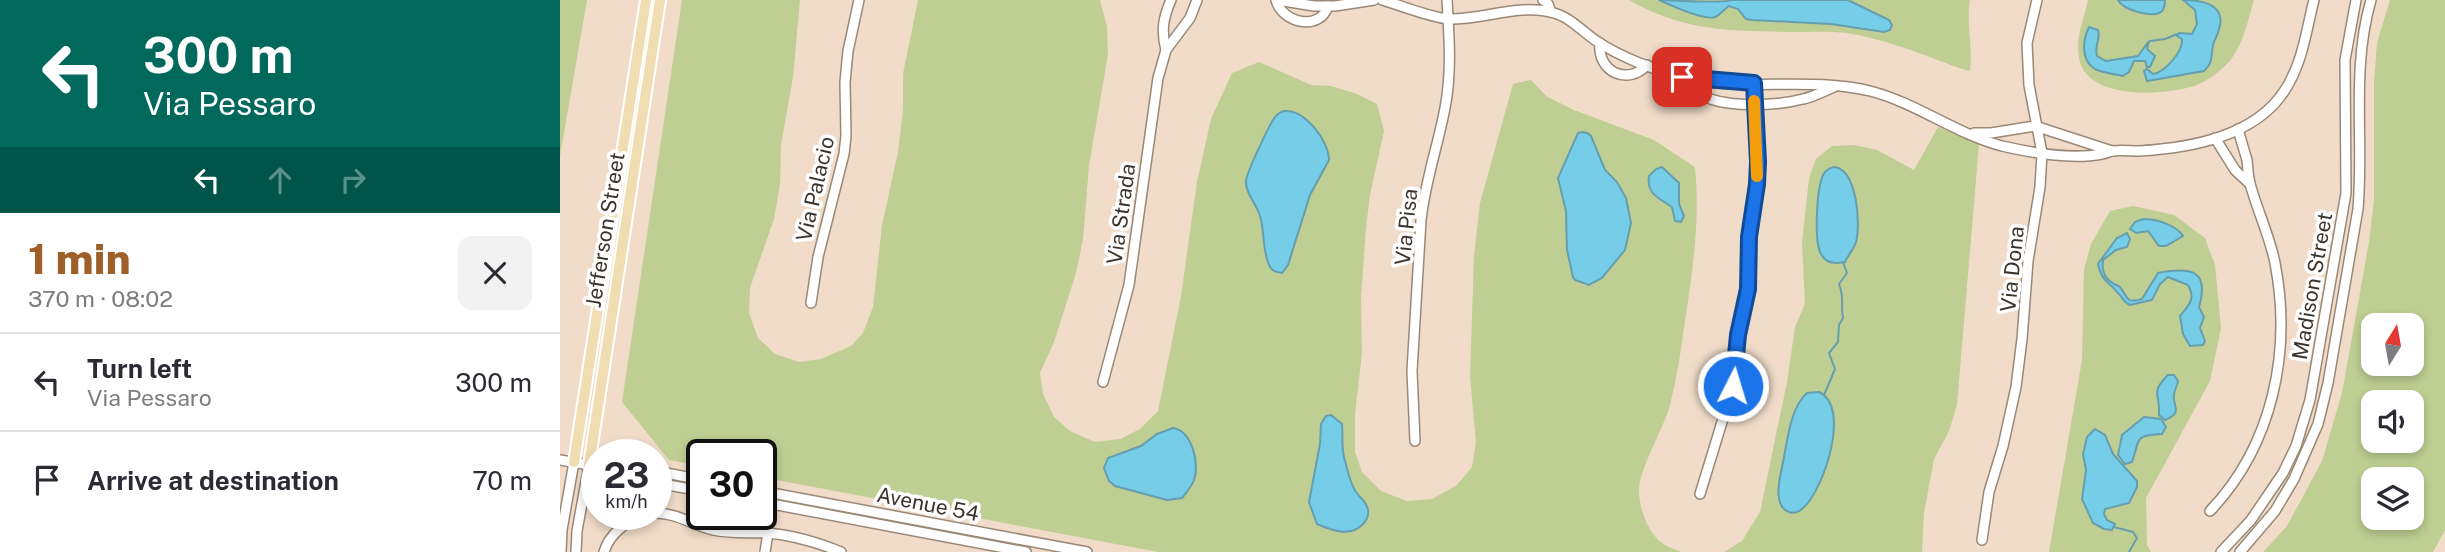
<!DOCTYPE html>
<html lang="en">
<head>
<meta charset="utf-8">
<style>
	:root { --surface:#fff; --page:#f2f2f3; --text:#2b2b33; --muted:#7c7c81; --line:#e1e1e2; --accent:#9f5f28 }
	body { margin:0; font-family:"Public Sans",sans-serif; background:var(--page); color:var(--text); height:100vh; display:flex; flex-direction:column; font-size:26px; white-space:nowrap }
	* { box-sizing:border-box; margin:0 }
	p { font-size:23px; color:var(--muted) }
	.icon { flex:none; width:38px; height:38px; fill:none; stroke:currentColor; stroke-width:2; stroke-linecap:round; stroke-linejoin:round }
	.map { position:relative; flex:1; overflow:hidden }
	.drawer { display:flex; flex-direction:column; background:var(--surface); width:560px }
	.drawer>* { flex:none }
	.hud { background:#00695c; color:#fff; overflow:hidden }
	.needle { width:46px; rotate:11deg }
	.buttons { position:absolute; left:1801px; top:313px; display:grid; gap:14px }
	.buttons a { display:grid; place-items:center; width:63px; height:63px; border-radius:14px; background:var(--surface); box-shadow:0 4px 10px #0003; font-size:35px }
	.speed { position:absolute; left:21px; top:439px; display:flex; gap:14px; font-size:35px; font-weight:700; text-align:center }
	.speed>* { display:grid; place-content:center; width:91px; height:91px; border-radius:50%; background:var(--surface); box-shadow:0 4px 10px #0003; line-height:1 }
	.speed small { font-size:18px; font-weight:400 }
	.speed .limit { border:4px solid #111; border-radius:10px; background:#fff; color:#111 }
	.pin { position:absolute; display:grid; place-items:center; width:60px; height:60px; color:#fff; margin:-30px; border-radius:14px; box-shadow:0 4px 10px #0006 }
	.me { position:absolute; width:77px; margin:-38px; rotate:5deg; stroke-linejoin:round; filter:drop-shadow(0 0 5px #0008) }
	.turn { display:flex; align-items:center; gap:24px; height:147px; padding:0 28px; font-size:32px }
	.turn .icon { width:91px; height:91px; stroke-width:2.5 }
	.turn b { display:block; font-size:49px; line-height:60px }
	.lanes { display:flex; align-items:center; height:66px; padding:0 28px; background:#0003; justify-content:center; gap:35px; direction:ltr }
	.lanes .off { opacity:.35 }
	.round { display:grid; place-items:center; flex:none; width:74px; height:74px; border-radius:14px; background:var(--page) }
	.head { display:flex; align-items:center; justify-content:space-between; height:119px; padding:0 28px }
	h1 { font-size:42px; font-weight:800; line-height:52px; color:var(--accent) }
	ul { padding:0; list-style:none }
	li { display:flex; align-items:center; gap:21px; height:98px; padding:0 28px; border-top:2px solid var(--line) }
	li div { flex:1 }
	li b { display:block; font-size:26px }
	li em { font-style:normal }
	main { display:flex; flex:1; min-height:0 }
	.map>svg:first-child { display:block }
	.green { fill:#bfce92; fill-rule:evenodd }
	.water { fill:#76cde7; stroke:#659faf; stroke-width:2 }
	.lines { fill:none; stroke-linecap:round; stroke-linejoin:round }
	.stream { stroke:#659faf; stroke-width:2 }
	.minor-casing { stroke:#9a8876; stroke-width:12 }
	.major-casing { stroke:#fff; stroke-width:14 }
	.minor { stroke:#fff; stroke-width:9 }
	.major { stroke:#f1ddb2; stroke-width:10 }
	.route-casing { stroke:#114b97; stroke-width:18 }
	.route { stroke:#1a73e8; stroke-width:12 }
	.slow { stroke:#f59e0b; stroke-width:12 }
	.labels { text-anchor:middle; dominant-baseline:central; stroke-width:7; stroke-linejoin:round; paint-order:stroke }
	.street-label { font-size:21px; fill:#3c342c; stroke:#fff }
</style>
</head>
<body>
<main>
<section class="drawer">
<div class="hud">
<div class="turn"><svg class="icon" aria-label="left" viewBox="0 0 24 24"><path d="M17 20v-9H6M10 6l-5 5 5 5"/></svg><div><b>300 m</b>Via Pessaro</div></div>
<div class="lanes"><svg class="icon" aria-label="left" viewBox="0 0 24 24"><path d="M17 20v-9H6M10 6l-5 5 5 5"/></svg><svg class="icon off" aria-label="ahead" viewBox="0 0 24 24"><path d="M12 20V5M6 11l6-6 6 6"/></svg><svg class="icon off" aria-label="right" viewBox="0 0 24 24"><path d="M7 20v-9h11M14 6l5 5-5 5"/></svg></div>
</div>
<div class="head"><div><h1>1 min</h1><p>370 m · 08:02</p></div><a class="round"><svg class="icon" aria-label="close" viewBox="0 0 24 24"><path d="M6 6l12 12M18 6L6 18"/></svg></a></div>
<ul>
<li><svg class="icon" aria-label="left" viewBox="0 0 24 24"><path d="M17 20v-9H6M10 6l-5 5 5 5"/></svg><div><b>Turn left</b><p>Via Pessaro</p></div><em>300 m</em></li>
<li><svg class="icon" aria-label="arrive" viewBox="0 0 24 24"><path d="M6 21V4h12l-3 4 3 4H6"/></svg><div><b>Arrive at destination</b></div><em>70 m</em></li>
</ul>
</section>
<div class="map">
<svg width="1885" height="552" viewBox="0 0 1885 552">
	<rect width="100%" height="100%" fill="#f0dcc9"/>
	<g class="green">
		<polygon points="0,0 27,0 0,156"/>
		<path d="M122,0H240L233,77L221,145L220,184L214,219L190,288L189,313L198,338L215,354L239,362L261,359L291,346L303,333L313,307L322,225L338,152L343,110V74L358,0H540L547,26L548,54L529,166L523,239L516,273L494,342L480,373L483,394L494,417L510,431L535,442L560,439L580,429L598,411L621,296L637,182L651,119L672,73L699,62L751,85L771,86L797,94L817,104L824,131L810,195L806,228L801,298L802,353L795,414V452L802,472L821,491L847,501L872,499L897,485L912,467L916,442L910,377L914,256L920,203L953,84L971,80L986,96L1014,110L1094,140L1135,167C1140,219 1133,270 1125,321C1121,350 1117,377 1110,405C1103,430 1080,467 1079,490C1079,507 1087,532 1102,543C1107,547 1115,549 1121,552H598L201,477V455H142V466L109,460L62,402Z"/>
		<path d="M1069,0H1410C1406,23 1413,47 1410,71C1396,68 1384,62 1370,57C1346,48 1319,39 1293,34C1275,31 1258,32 1240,32C1177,31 1126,33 1069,0Z"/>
		<path d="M1528,0H1694C1687,23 1682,51 1664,67C1657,73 1645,82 1637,85C1606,96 1526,101 1519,58C1515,38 1524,19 1528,0Z"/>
		<path d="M1830,0H1885V530L1873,552H1703L1727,526L1762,461L1782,393L1809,242L1814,200V82L1817,43ZM1813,326H1852V364H1813ZM1852,402V441H1813V402ZM1813,480H1852V518H1813Z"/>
		<polygon points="1378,127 1419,144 1397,405 1389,431 1374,459 1364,513 1362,552 1164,552 1182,541 1200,512 1227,382 1235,327 1245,304 1242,243 1249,178 1256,159 1272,146 1294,145 1317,150 1354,170"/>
		<polygon points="1573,206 1614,215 1645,238 1655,265 1661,328 1650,381 1586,498 1587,545 1591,552 1489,552 1522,360 1524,269 1531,244 1550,211"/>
	</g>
	<g class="water">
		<path d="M1099,0C1113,0 1165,4 1172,0H1288L1329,20L1332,25L1330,30L1324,32L1271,24L1192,20L1186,19L1178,9L1169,6C1164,9 1160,15 1155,17C1144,21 1110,5 1099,0Z"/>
		<path d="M1558,0H1605C1605,3 1604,9 1602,11C1594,19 1563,10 1558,0Z"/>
		<path d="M1623,0C1641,0 1667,4 1659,29C1658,35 1654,40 1653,45C1651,57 1653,63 1644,71L1587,81L1584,71L1587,69L1593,74C1605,72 1623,52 1622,39L1617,36L1619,33L1632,34L1637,24L1635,10Z"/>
		<path d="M1529,27L1538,30C1541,38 1534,46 1537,56L1546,61L1578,56L1589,41L1587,49L1595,56L1590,67H1587L1585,61H1574L1569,72L1563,76C1554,74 1543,73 1535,69C1520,60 1523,39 1529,27Z"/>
		<path d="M724,111C745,109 769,141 769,160L750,195L728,265L722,273C715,272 712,271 709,265C702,250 705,232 700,216C697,205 685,193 686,181C686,174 710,123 715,117C719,113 719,113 724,111Z"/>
		<polygon points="1022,132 1027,133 1031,136 1045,170 1057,182 1066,198 1071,223 1065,250 1042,278 1029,285 1015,280 1013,277 1007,250 1006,211 998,178 1018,133"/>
		<path d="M1102,167L1119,183V204L1124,216L1121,222L1115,221L1112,207C1099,198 1086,194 1089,176L1096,169Z"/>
		<path d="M1274,167C1297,169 1301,224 1296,242C1294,249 1288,255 1285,262C1276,264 1266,264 1261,254C1254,242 1256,183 1265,172C1267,169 1271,168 1274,167Z"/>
		<path d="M1583,219C1597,219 1616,225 1623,236L1606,246H1599L1588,231L1576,233L1570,229L1575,222Z"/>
		<path d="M1567,233L1570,239L1567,247L1556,250L1543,260C1541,274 1547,282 1559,286C1569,297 1564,304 1582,299L1598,273C1630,267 1650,269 1639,307L1644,317L1640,328L1645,341L1643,345L1630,346L1623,334L1620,316C1629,305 1636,299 1628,285L1608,277L1600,284L1592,300L1570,305C1563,302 1563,298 1558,293C1548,281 1542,282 1538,264L1557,238Z"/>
		<path d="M1608,375H1614L1618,381C1617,386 1615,389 1614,394C1612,407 1624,412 1605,420L1599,415C1601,394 1589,394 1608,375Z"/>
		<path d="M1259,392C1292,407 1263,491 1243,508C1239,512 1234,514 1229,512C1210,505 1222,471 1224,457C1228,437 1231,407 1247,393Z"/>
		<path d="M771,415L782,424C783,436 781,449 785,461C788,472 790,483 796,492C800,498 807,502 808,510C809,516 807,520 803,524C790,538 771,530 757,524L749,502L760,444L761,424L766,416Z"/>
		<path d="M1584,417L1601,419L1606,427L1602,434C1574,435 1580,439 1572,462L1565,464L1558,455L1562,435Z"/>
		<path d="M613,428C632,431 640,464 634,480C632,486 626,493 622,498L607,500L555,486L549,481L544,468L548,458L581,446L597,434Z"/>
		<polygon points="1535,429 1545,435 1553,454 1577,481 1577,487 1569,503 1545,509 1544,514 1547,520 1555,524 1552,530 1544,529 1533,523 1522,499 1526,470 1523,454 1527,437"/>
	</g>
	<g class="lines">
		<g class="stream">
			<polyline points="1590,41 1605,39 1617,34"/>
			<path d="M1264,395L1275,369L1269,353L1278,342L1279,325L1283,318C1280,303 1285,299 1279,284L1287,273L1283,262"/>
			<polyline points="1554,527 1573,532 1577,538 1569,552"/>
		</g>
		<defs>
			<g id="minor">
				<path d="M716,0C722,23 760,32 768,6"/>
				<polyline points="717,0 754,6 775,6 814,0"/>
				<path d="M822,0C840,5 871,18 889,19C923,20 959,3 994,13C1010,17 1024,33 1038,42C1061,57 1094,70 1121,77C1182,93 1248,76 1310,91C1357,103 1396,134 1442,146C1473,153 1511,160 1542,154C1547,153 1548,152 1552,151C1561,150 1570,151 1579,151C1630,148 1695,137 1725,90C1743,62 1746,31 1754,0"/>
				<polyline points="983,0 988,4 991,12"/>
				<path d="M1040,43C1037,72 1068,86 1087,65"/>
				<path d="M606,50C601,31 603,18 611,0"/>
				<path d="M1122,77C1127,82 1132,89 1138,93C1162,109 1216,106 1243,99C1253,97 1264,91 1274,87"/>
				<polyline points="1414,133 1431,133 1475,126 1552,151"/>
				<polyline points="1655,138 1675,170 1690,184"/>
				<polyline points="251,303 258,257 284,154 286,136 285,82 288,51 299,0"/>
				<polyline points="543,382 569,285 598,78 606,50 630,18 637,0"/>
				<path d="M855,441L852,371L861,220C865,182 878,145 885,108C892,73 889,35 887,0"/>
				<polyline points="0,460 29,465 37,469"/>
				<polyline points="96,471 142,480"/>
				<polyline points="96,483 142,491"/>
				<polyline points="201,491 527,552"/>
				<polyline points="1140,494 1173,386 1178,335 1187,290 1189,237 1198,162 1194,84"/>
				<polyline points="201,502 466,552"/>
				<path d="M1650,511C1713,445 1732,351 1715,263C1710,237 1698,212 1691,187C1688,178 1688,169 1687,160C1684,150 1681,140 1678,129"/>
				<path d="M96,513C116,513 133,525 153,530C171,534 189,532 207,533C232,535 259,543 281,552"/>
				<polyline points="1422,540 1429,492 1443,446 1456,387 1462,339 1468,261 1480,187 1482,153 1469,85 1467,43 1477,0"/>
				<polyline points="1,552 2,530 14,462"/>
				<polyline points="16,552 17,531 29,465"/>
				<path d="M44,552C49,534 67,521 84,514"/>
				<polyline points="205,552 208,533"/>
				<polyline points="1661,552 1691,520 1723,473 1736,446 1750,400 1786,193 1785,60 1796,0"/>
				<path d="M1680,552L1715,511L1734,479L1758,424L1768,383L1798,209C1804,139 1791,69 1811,0"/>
			</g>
			<g id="major">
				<polyline points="14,462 86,0"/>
				<polyline points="29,465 100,0"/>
			</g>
		</defs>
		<use href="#minor" class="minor-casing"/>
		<use href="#major" class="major-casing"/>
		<use href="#minor" class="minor"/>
		<use href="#major" class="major"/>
	</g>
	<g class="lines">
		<defs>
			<polyline id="route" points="1122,77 1194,83 1198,162 1197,184 1189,237 1188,289 1178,335 1173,386"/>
		</defs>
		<use href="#route" class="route-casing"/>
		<use href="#route" class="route"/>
		<polyline class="slow" points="1194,101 1197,176"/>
	</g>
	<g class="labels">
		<g class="street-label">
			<text transform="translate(255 189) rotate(-77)">Via Palacio</text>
			<text transform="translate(561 214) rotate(-82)">Via Strada</text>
			<text transform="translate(846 227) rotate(-84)">Via Pisa</text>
			<text transform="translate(45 230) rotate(-81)">Jefferson Street</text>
			<text transform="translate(1452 269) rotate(-84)">Via Dona</text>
			<text transform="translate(1752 286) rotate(-80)">Madison Street</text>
			<text transform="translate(368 504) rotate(11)">Avenue 54</text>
		</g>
	</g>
</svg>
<div class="buttons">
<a><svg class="needle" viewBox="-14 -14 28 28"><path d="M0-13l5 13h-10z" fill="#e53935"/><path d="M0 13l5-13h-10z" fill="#7c7c81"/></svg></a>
<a><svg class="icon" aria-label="sound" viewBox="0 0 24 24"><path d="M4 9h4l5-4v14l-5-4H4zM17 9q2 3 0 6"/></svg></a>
<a><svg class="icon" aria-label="layers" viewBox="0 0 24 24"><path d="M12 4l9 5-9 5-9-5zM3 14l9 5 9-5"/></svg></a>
</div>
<div class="speed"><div>23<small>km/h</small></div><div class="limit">30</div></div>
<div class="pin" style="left:1122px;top:77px;background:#d93025"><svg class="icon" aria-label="arrive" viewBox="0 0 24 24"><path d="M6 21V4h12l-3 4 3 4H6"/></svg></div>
<svg class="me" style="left:1173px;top:386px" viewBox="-20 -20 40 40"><circle r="17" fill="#1a73e8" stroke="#fff" stroke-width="3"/><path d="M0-11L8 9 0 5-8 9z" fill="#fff"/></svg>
</div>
</main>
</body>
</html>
